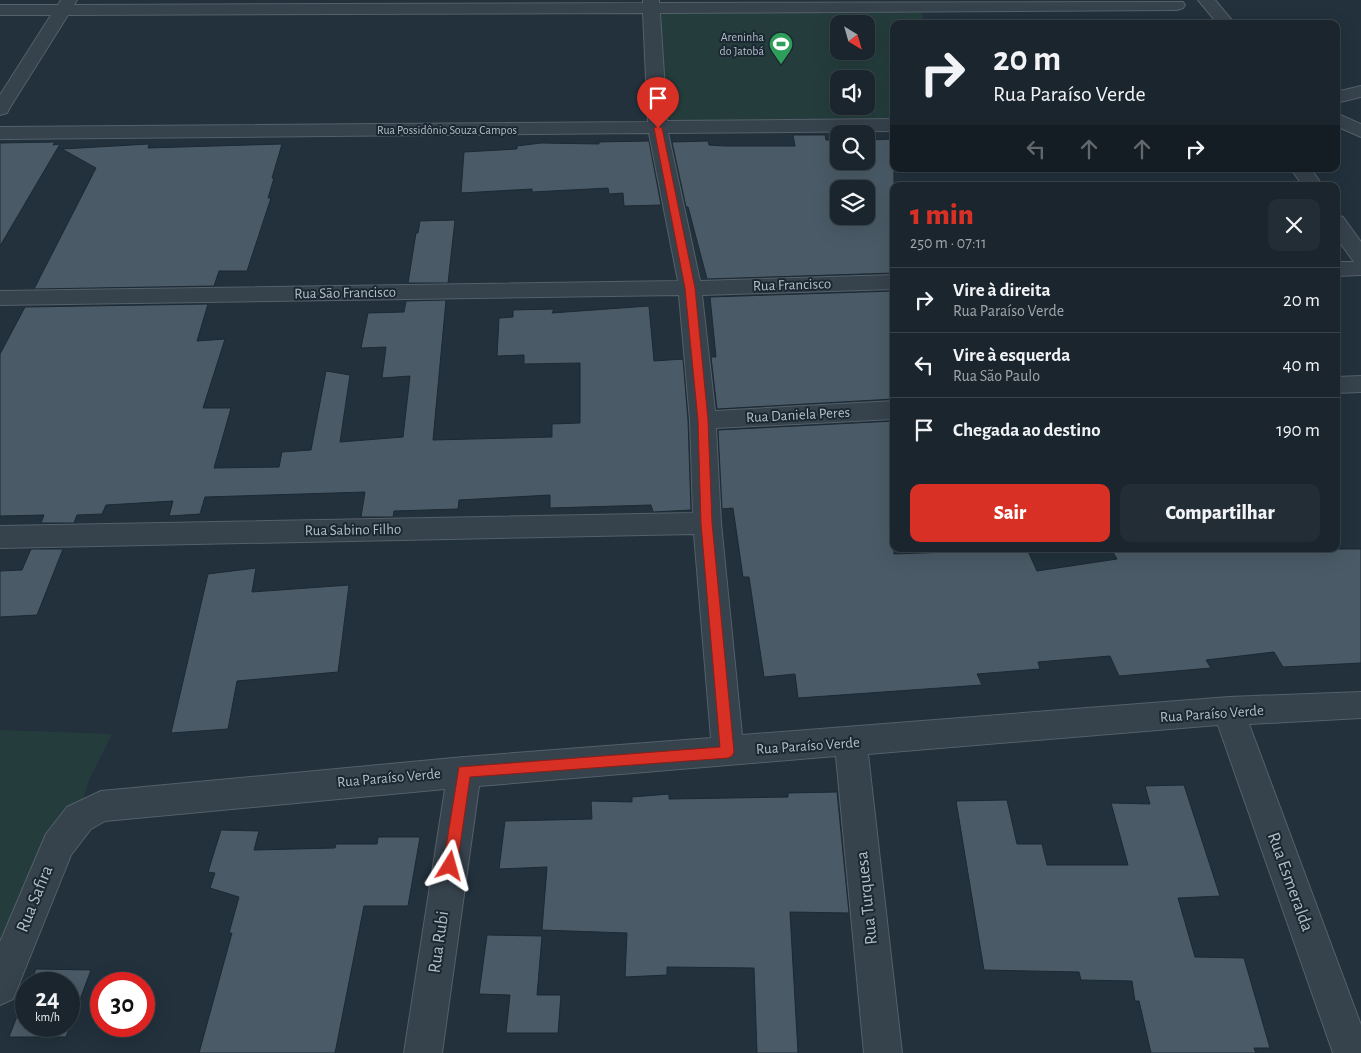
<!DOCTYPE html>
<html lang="pt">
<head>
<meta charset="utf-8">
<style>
	:root { --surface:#1a252d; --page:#232d35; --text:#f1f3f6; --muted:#9fa5aa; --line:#384249; --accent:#d93025 }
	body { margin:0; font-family:"Alegreya Sans",sans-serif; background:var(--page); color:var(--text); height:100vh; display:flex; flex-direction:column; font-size:19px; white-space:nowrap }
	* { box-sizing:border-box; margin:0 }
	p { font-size:16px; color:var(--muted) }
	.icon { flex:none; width:28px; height:28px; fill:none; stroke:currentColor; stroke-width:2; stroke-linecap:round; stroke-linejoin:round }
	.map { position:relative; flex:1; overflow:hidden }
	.panel { position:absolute; left:890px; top:182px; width:450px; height:370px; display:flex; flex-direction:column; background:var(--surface); border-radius:10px; box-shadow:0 5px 20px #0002,0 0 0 1px var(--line) }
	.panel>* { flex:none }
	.top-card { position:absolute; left:890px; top:20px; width:450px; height:152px; border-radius:10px; box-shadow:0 5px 20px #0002,0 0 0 1px var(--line); background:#1a252d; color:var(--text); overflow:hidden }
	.needle { width:32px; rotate:143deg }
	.fabs { position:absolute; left:830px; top:15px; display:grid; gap:10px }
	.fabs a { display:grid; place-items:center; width:45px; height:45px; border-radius:10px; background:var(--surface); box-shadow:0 5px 20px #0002,0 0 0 1px var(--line); font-size:25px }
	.speed { position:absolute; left:15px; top:972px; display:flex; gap:10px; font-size:25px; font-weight:700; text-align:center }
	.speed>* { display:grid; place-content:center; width:65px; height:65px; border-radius:50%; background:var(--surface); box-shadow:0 5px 20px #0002,0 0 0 1px var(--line); line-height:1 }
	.speed small { font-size:12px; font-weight:400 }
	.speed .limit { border:8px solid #d22; background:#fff; color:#111 }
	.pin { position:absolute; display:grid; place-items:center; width:42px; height:42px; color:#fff; margin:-51px -21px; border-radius:50% 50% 50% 0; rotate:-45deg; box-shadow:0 0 5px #0007 }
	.pin .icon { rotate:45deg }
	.me { position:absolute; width:55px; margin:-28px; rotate:8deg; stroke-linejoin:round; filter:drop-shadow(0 0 4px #0008) }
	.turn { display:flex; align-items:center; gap:18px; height:105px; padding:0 20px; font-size:22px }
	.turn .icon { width:65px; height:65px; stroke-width:2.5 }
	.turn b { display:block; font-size:35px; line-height:42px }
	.lanes { display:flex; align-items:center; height:48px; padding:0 20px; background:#0003; justify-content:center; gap:25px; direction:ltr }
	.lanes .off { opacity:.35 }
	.round { display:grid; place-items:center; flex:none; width:52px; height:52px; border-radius:10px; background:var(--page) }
	.head { display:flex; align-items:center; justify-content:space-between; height:85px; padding:0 20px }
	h1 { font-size:30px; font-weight:800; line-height:38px; color:var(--accent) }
	.action { display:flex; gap:10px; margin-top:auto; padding:10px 20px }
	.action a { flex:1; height:58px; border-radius:10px; background:var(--accent); color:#fff; font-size:20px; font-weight:800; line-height:58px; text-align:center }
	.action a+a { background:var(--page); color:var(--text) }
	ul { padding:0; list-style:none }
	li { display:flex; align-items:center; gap:15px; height:65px; padding:0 20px; border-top:1px solid var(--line) }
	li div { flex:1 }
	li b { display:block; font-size:19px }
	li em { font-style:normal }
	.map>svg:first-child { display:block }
	.green { fill:#243d3c; fill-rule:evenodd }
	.building { fill:#4a5b67; stroke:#1d2933; fill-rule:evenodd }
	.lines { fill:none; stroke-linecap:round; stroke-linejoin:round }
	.minor-casing { stroke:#54606a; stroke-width:2 }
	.minor { fill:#36424c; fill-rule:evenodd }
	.route { fill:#d93025; stroke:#8d1f18 }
	.labels { text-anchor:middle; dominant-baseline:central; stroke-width:4; stroke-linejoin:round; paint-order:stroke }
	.far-poi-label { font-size:12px; fill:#b1bdc8; stroke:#1b2731; text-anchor:end }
	.far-street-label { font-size:12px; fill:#b1bdc8; stroke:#1b2731 }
	.street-label { font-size:15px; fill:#b1bdc8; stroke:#1b2731 }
	.near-street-label { font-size:18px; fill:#b1bdc8; stroke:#1b2731 }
</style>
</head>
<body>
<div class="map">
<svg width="1361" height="1053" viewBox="0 0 1361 1053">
	<rect width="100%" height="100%" fill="#22313c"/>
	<g class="green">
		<path d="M656,12H921L926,24H894V121L663,123ZM839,24H866V51H839ZM839,79H866V106H839Z"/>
		<polygon points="0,730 112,734 89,780 82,804 0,986"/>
	</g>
	<g class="building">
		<path d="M793,135H825L826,140H839V161H866V140L894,139V273L707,279L688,207H686L672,142L708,141L709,145L724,146H795ZM839,189H866V216H839Z"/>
		<polygon points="649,141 661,205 624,206 623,193 609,194 608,188 532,192 532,189 461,193 464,152 517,149 517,146 541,143 599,144 599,142"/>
		<polygon points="55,142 53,145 60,144 0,246 0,143"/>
		<polygon points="149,144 148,148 282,144 272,178 274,178 268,198 271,198 247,271 219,271 214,286 34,289 96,168 62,149"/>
		<polygon points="455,220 448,283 408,283 416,233 418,233 420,221"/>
		<polygon points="894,291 894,399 717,409 711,357 716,357 710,297"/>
		<polygon points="446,300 433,440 552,437 552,424 580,423 580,363 524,364 524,355 497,356 499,318 513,317 513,310 554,309 552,313 649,306 654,361 683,359 688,420 691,510 653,512 651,505 550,508 550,495 459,500 458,509 394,511 393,517 361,517 365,492 205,497 200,514 169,516 173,501 106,505 102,514 77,515 74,523 41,523 44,515 0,516 0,354 25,307 208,304 197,341 225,339 203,408 231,408 214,468 279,467 282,452 311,450 326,371 350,375 340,442 403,437 410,376 382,378 386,347 361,348 368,313 404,312 406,301"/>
		<polygon points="894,421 894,554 1027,549 1037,571 1117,559 1111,549 1361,549 1361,663 1283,667 1274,652 1206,660 1211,668 1119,676 1110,656 1038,662 1040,669 977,674 982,685 798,698 795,674 764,677 749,577 743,577 733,508 722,509 718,430"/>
		<polygon points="31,549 63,549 37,615 0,617 0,571 22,570"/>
		<polygon points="256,568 252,592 349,585 338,672 237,681 228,729 171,733 208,574"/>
		<polygon points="1184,785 1220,896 1178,898 1195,957 1244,958 1270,1048 1254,1048 1256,1053 1151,1053 1139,1001 1135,1001 1132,981 1081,980 1079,972 984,970 956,801 1007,800 1017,844 1042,844 1047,865 1128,865 1111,803 1150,804 1145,786"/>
		<polygon points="837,792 849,913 790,912 798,1053 757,1053 754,968 667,967 667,975 625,977 627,933 542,930 547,867 499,869 505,821 592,819 591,801 632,802 632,797 669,794 669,799 788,797 788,793"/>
		<polygon points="221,830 259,831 254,850 335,848 336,844 377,844 378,837 420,837 408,906 364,906 335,1053 199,1053 232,933 229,933 239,897 210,888 215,873 208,872"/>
		<polygon points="487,935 542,936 537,995 561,995 558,1033 506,1033 510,995 479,994"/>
		<polygon points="36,969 91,970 66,1037 9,1037 26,993 26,1026 69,1026 69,984 30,984"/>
	</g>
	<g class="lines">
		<defs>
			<g id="minor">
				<polygon points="61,0 77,0 74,5 643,3 643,0 659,0 659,3 1183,2 1185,5 1183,8 1177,10 660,13 667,121 894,119 894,131 668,133 700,281 894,275 894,289 702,295 715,411 894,401 894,419 716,428 721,523 742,735 1229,697 1361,692 1361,718 1249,724 1361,1025 1361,1053 1333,1053 1218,725 868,754 902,1053 864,1053 836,756 479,786 442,1053 404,1053 445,789 105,821 91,829 71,855 13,999 0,1005 0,942 46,834 67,807 101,791 464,757 711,738 694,534 0,548 0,526 693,513 690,420 679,295 0,305 0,291 678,281 649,133 0,139 0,127 648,122 643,13 68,15 9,109 7,113 0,115 0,95 51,15 0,15 0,5 58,5"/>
				<polygon points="1198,0 1215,0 1235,24 1218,24"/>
				<polygon points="1361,86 1361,97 1336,103 1336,92"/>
				<polygon points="1336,113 1361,124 1361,137 1336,126"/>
				<polygon points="1291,169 1311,169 1323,186 1303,186"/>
				<polygon points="1336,215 1343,217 1361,242 1361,275 1336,276 1336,262 1354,262 1336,237"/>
				<polygon points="1361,376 1361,392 1336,393 1336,377"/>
			</g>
		</defs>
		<use href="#minor" class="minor-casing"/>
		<use href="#minor" class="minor"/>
	</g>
	<polygon class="route" points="658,126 662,128 695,288 708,420 712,523 734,752 732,756 728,758 470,777 457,866 455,870 450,872 445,870 443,866 459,767 720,747 701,523 698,420 685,288 654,128"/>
	<defs>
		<symbol id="stadium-pin" viewBox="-11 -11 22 30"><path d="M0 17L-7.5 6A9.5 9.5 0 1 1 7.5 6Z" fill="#2e9e5b" stroke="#1b2731"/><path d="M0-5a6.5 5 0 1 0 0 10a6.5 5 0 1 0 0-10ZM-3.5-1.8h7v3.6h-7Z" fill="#fff"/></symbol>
	</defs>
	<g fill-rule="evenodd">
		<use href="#stadium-pin" x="767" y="30" width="28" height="38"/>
	</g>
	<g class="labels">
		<g class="far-poi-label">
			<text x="764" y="37">Areninha<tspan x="764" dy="14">do Jatobá</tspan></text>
		</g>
		<g class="far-street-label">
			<text x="447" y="130">Rua Possidônio Souza Campos</text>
		</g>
		<g class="street-label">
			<text transform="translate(792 285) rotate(-2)">Rua Francisco</text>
			<text transform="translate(345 293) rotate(-1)">Rua São Francisco</text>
			<text transform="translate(798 415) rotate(-3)">Rua Daniela Peres</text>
			<text transform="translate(353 530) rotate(-1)">Rua Sabino Filho</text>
			<text transform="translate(1212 714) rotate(-4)">Rua Paraíso Verde</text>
			<text transform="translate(808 746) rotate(-4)">Rua Paraíso Verde</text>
			<text transform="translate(389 778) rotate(-5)">Rua Paraíso Verde</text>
		</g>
		<g class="near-street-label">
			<text transform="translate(1290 882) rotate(70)">Rua Esmeralda</text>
			<text transform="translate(867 898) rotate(-96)">Rua Turquesa</text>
			<text transform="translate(35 899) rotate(-68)">Rua Safira</text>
			<text transform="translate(439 942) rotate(-82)">Rua Rubi</text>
		</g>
	</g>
</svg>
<div class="fabs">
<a><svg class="needle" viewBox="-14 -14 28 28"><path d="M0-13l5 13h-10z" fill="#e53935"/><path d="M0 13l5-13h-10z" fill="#9fa5aa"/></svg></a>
<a><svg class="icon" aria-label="sound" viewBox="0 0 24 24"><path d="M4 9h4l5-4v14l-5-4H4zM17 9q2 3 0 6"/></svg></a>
<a><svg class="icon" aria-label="search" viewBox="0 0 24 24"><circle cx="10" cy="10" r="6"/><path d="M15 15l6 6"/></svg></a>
<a><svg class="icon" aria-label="layers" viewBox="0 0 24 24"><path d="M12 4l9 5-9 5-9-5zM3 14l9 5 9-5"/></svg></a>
</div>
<div class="speed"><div>24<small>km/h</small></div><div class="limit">30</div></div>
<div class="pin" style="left:658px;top:128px;background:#d93025"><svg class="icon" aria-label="arrive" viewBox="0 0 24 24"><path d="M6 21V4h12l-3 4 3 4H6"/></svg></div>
<svg class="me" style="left:450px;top:866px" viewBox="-20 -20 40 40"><path d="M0-17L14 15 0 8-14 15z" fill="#d93025" stroke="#fff" stroke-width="4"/></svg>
<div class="top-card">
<div class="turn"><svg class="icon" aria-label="right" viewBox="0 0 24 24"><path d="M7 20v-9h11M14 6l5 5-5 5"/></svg><div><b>20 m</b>Rua Paraíso Verde</div></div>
<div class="lanes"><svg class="icon off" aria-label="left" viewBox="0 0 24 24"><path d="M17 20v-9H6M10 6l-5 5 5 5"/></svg><svg class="icon off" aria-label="ahead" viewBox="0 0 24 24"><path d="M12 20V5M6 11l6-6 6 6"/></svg><svg class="icon off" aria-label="ahead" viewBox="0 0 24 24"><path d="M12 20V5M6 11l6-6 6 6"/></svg><svg class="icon" aria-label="right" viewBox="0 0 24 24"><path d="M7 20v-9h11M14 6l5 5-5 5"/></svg></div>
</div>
<section class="panel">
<div class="head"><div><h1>1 min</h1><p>250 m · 07:11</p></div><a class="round"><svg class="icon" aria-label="close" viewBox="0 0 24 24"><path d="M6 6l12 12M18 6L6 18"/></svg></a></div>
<ul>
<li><svg class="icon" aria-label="right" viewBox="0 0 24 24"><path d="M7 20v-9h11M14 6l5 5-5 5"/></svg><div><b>Vire à direita</b><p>Rua Paraíso Verde</p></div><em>20 m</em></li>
<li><svg class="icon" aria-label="left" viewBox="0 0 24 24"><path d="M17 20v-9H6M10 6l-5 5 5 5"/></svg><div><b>Vire à esquerda</b><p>Rua São Paulo</p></div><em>40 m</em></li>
<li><svg class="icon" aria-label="arrive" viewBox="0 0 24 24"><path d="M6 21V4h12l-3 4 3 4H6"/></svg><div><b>Chegada ao destino</b></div><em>190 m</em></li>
</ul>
<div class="action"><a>Sair</a><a>Compartilhar</a></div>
</section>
</div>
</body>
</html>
